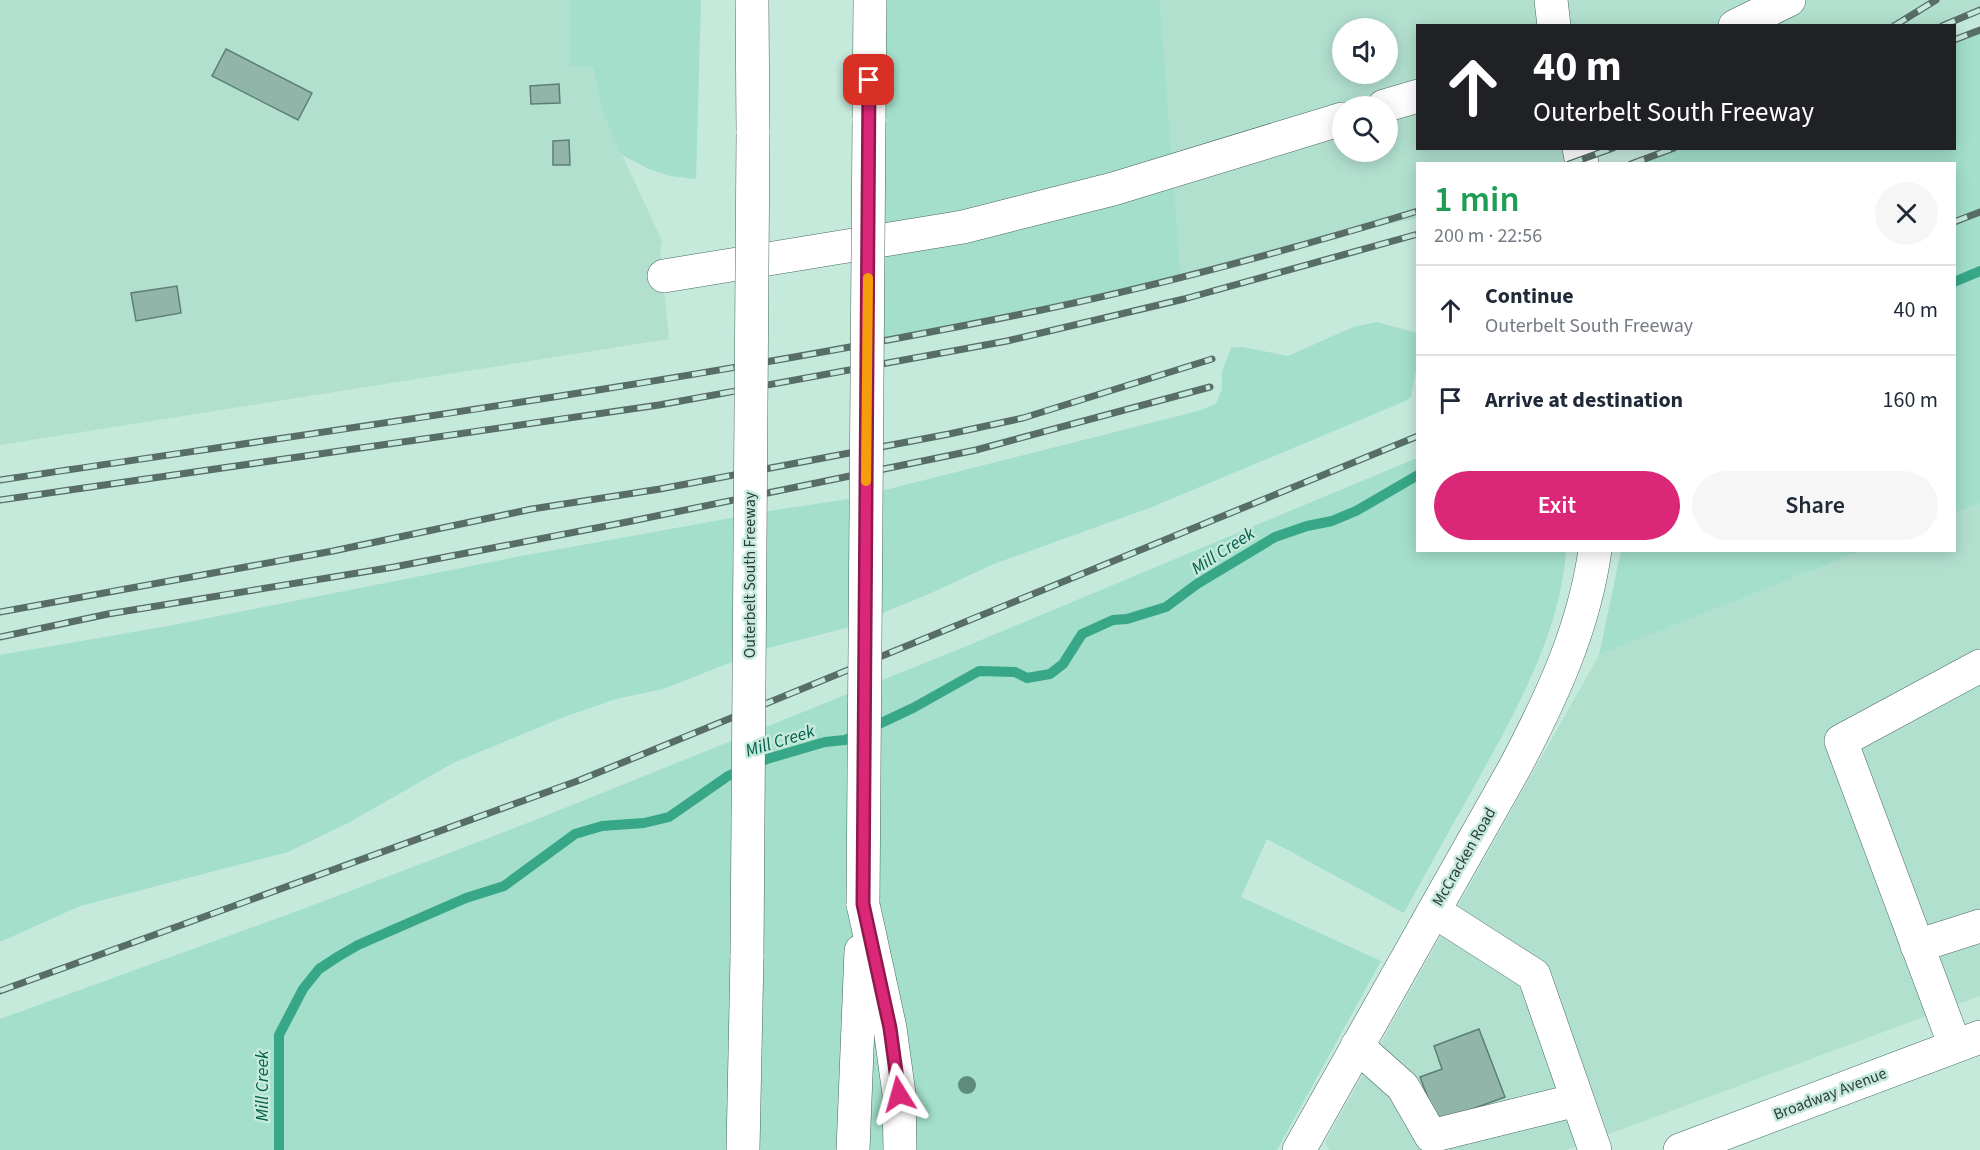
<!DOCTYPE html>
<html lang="en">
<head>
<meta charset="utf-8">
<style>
	:root { --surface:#fff; --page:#f6f6f7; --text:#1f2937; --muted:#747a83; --line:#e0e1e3; --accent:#db2777 }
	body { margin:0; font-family:"Source Sans 3",sans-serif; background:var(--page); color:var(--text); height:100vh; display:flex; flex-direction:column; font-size:22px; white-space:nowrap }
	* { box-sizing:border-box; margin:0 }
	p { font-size:20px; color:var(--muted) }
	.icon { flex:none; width:33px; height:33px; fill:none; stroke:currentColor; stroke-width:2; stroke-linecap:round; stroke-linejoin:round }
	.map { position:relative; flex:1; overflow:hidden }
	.details { position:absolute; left:1416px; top:162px; width:540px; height:390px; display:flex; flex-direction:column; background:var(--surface); border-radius:0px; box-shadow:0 3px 15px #0003 }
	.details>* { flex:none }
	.hud { position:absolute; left:1416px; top:24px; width:540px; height:126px; border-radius:0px; box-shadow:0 3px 15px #0003; background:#202124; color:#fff; overflow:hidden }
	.tools { position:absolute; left:1332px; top:18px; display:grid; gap:12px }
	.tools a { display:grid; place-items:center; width:66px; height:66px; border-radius:50%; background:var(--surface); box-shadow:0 3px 15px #0003; font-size:30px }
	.pin { position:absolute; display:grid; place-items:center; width:51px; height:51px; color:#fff; margin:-26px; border-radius:12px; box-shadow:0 3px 9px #0006 }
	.me { position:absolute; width:66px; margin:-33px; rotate:352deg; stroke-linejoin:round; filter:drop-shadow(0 0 4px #0008) }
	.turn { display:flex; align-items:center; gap:21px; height:126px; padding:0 18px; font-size:27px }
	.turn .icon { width:78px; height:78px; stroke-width:2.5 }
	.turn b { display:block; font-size:42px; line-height:51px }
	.round { display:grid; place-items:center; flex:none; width:63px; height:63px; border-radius:32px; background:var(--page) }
	.overview { display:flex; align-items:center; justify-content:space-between; height:102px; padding:0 18px }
	h1 { font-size:36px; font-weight:600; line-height:45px; color:#1e9e55 }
	.primary-button { display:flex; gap:12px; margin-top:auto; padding:12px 18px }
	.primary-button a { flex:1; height:69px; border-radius:36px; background:var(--accent); color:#fff; font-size:24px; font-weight:600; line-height:69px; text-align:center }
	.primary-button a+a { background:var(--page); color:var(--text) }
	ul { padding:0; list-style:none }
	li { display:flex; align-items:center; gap:18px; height:90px; padding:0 18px; border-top:2px solid var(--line) }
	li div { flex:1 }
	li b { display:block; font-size:22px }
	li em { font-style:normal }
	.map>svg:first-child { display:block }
	.built { fill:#b2e0cf; fill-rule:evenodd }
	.green { fill:#a3dfca }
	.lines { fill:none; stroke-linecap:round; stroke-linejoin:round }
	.stream { stroke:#37a788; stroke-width:10 }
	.building { fill:#91b5a8; stroke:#5d7f73; stroke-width:1.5 }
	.minor-casing { stroke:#46675b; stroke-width:34 }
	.major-casing { stroke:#46675b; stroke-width:34 }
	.highway-casing { stroke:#46675b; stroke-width:34 }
	.minor { stroke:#fff; stroke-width:33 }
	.major { stroke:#fff; stroke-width:33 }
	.highway { stroke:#fff; stroke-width:33 }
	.rail-casing { stroke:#586d66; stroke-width:7 }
	.rail { stroke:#c5eadc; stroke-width:4.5; stroke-dasharray:14; stroke-linecap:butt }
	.highway-bridge-casing { stroke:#46675b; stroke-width:34; stroke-linecap:butt }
	.highway-bridge { stroke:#fff; stroke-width:33 }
	.tree { fill:#5f8b7d }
	.route-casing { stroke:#8e194d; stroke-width:15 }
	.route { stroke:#db2777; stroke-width:10 }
	.slow { stroke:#f59e0b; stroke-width:10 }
	.labels { text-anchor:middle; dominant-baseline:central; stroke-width:5; stroke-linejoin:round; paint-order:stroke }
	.street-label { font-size:16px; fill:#2d3c37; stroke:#c5eadc }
	.water-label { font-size:18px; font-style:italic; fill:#04604b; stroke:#c5eadc }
</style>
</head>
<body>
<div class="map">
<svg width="1980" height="1150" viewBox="0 0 1980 1150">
	<rect width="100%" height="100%" fill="#c5eadc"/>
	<g class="built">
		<polygon points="0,0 570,0 570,66 593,67 602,111 662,241 660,249 669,339 0,445"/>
		<path d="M1160,0H1980V10L1942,26H1418V148L1577,149L1580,163L1418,164L1417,218L1331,237L1181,277ZM1342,28H1388V74H1342ZM1342,106H1388V152H1342Z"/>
		<polygon points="1980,503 1980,996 1566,1150 1329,1150 1325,1142 1599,655 1861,551 1954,550 1955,513"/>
	</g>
	<g class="green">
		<polygon points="570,0 701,0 696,179 670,176 649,169 622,155 602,111 593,67 570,66"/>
		<polygon points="870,0 1160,0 1181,277 1019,315 863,344"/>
		<polygon points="1980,30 1980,503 1955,513 1954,164 1631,163 1674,148 1954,148 1955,40"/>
		<polygon points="1377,322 1417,333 1417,364 1411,397 1403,402 1152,507 994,564 931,593 846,628 768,648 663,689 616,699 564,717 453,763 348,823 288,852 80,906 0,942 0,655 168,626 516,557 775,510 849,499 1198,411 1216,404 1222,389 1222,372 1231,348 1242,347 1288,356 1353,327"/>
		<path d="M1417,458L1418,550L1566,551C1560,634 1515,713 1475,785C1451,828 1427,870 1404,913L1267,839L1241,897L1381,961L1277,1150H0V1019L308,907L530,822L962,648Z"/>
		<polygon points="1621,551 1621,550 1861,551 1599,655"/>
	</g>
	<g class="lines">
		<g class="stream">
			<polyline points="1954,282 1980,271"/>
			<polyline points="279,1150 279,1035 303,989 319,969 339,956 358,945 466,898 504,886 575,834 602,826 644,823 669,817 728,776 767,759 825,742 845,740 913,708 979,671 1015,672 1027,678 1050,674 1063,664 1082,634 1113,620 1127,619 1166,607 1197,584 1275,537 1307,526 1332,521 1356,511 1418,475"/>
		</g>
	</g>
	<g class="building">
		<polygon points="226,49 312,93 298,120 212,76"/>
		<polygon points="559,84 560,103 531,104 530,86"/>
		<polygon points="569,140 570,165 553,165 553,141"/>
		<polygon points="177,286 181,313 136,321 131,293"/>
		<polygon points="1479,1029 1505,1097 1437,1122 1420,1077 1442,1069 1434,1046"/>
	</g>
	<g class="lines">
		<defs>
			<g id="minor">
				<polyline points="1551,0 1554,26"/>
				<polyline points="1735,26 1789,0"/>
				<polyline points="1384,106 1418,96"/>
				<polyline points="1579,148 1582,164"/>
				<polyline points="664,276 963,227 1113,189 1342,119"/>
				<polyline points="1434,911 1534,975 1595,1150"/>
				<polyline points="1917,946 1980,926"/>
				<polyline points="1357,1046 1403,1087 1431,1136 1577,1100"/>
				<polyline points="1955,1046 1841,741 1980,666"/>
				<path d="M1299,1150L1514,769C1551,699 1584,629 1595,550"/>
			</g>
			<polyline id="major" points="1680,1150 1980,1037"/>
			<g id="highway">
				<polyline points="752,0 753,134"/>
				<polyline points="869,121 870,0"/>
				<polyline points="863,904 890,1028 899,1094 900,1150"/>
				<polyline points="743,1150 747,955"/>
				<polyline points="853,1150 861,951"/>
			</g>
		</defs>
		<use href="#minor" class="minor-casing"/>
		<use href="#major" class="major-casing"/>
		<use href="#highway" class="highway-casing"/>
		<use href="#minor" class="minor"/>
		<use href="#major" class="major"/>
		<use href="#highway" class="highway"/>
		<defs>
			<g id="rail">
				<polyline points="1894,26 1936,0"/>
				<polyline points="1942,26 1980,10"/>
				<polyline points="1954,40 1980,30"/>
				<polyline points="1569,164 1613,148"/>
				<polyline points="1631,164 1674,148"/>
				<polyline points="1954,222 1980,212"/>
				<path d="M0,480C340,429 681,383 1017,315C1152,288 1286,251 1418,211"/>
				<polyline points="0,500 659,405 1007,341 1184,299 1418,234"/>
				<polyline points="0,612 333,551 532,509 660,489 949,434 1023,418 1212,359"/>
				<polyline points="0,637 108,614 394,567 627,522 976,450 1210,387"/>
				<polyline points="0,991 580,780 1418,436"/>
			</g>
		</defs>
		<use href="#rail" class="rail-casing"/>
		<use href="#rail" class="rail"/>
		<defs>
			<g id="highway-bridge">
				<polyline points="863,904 869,121"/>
				<polyline points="747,955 753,134"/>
			</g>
		</defs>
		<use href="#highway-bridge" class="highway-bridge-casing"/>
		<use href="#highway-bridge" class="highway-bridge"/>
	</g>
	<circle class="tree" cx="967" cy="1085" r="9"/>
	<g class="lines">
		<defs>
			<polyline id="route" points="869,80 863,904 890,1028 899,1094"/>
		</defs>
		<use href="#route" class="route-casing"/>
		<use href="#route" class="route"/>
		<polyline class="slow" points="866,481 868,278"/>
	</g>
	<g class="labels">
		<g class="street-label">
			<text transform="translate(750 575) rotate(-90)">Outerbelt South Freeway</text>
			<text transform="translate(1464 857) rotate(-60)">McCracken Road</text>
			<text transform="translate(1830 1094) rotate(-21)">Broadway Avenue</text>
		</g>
		<g class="water-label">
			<text transform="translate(1223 551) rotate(-33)">Mill Creek</text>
			<text transform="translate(780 741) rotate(-17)">Mill Creek</text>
			<text transform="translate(262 1086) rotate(-90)">Mill Creek</text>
		</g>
	</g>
</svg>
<div class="tools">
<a><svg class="icon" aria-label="sound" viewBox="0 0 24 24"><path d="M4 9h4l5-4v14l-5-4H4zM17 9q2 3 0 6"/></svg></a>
<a><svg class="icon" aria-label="search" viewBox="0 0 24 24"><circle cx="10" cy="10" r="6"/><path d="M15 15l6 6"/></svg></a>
</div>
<div class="pin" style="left:869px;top:80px;background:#d93025"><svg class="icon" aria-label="arrive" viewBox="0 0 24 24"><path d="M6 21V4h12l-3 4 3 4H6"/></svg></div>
<svg class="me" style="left:899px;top:1094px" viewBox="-20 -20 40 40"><path d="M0-17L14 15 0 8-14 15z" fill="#db2777" stroke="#fff" stroke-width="4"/></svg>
<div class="hud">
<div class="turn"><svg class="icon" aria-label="ahead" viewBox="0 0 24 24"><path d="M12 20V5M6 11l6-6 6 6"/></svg><div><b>40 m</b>Outerbelt South Freeway</div></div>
</div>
<section class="details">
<div class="overview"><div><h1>1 min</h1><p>200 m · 22:56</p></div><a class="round"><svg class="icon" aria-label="close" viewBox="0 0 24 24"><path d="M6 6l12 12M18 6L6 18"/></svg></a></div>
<ul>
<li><svg class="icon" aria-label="ahead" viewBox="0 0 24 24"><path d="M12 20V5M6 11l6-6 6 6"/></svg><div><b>Continue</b><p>Outerbelt South Freeway</p></div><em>40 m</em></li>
<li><svg class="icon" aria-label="arrive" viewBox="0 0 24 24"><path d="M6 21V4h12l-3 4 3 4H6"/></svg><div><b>Arrive at destination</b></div><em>160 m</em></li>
</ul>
<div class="primary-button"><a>Exit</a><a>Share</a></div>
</section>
</div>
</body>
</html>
